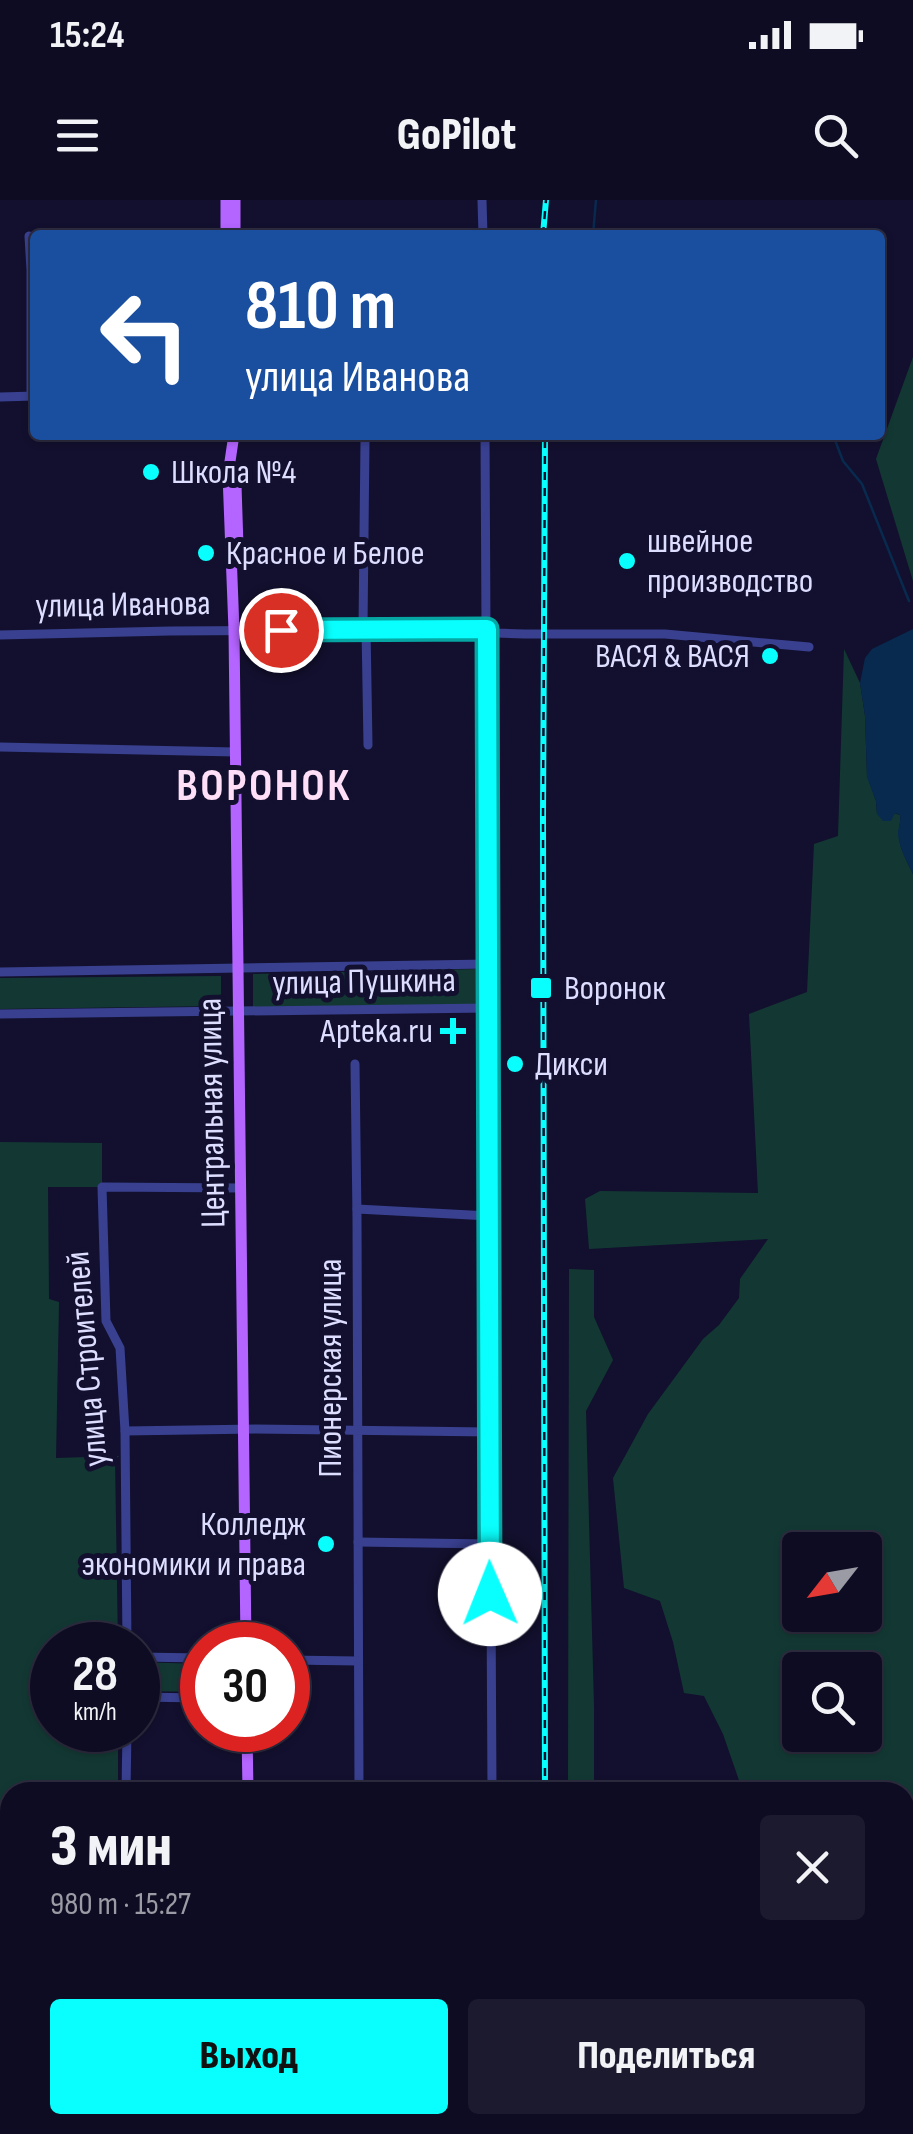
<!DOCTYPE html>
<html lang="ru">
<head>
<meta charset="utf-8">
<style>
	:root { --surface:#0e0c22; --page:#1c1a2f; --text:#f1f3f6; --muted:#9b9ba5; --line:#2e2c40; --accent:#09fffd }
	body { margin:0; font-family:"Sofia Sans Condensed",sans-serif; background:var(--page); color:var(--text); height:100vh; display:flex; flex-direction:column; font-size:38px; white-space:nowrap }
	* { box-sizing:border-box; margin:0 }
	p { font-size:32px; color:var(--muted) }
	.icon { flex:none; width:55px; height:55px; fill:none; stroke:currentColor; stroke-width:2; stroke-linecap:round; stroke-linejoin:round }
	.map { position:relative; flex:1; overflow:hidden }
	.drawer { position:absolute; left:0px; top:1582px; width:915px; height:352px; display:flex; flex-direction:column; background:var(--surface); border-radius:30px 30px 0 0; box-shadow:0 2px 8px #0004,0 0 0 2px var(--line) }
	.drawer>* { flex:none }
	.top-card { position:absolute; left:30px; top:30px; width:855px; height:210px; border-radius:10px; box-shadow:0 2px 8px #0004,0 0 0 2px var(--line); background:#1a4fa0; color:#fff; overflow:hidden }
	.needle { width:65px; rotate:239deg }
	.buttons { position:absolute; left:782px; top:1332px; display:grid; gap:20px }
	.buttons a { display:grid; place-items:center; width:100px; height:100px; border-radius:10px; background:var(--surface); box-shadow:0 2px 8px #0004,0 0 0 2px var(--line); font-size:50px }
	.speed { position:absolute; left:30px; top:1422px; display:flex; gap:20px; font-size:50px; font-weight:700; text-align:center }
	.speed>* { display:grid; place-content:center; width:130px; height:130px; border-radius:50%; background:var(--surface); box-shadow:0 2px 8px #0004,0 0 0 2px var(--line); line-height:1 }
	.speed small { font-size:25px; font-weight:400 }
	.speed .limit { border:15px solid #d22; background:#fff; color:#111 }
	.pin { position:absolute; display:grid; place-items:center; width:85px; height:85px; color:#fff; margin:-42px; border:5px solid #fff; border-radius:50%; box-shadow:0 2px 10px #0007 }
	.me { position:absolute; width:110px; margin:-55px; rotate:359deg; stroke-linejoin:round; filter:drop-shadow(0 0 8px #0008) }
	.turn { display:flex; align-items:center; gap:35px; height:210px; padding:0 50px; font-size:45px }
	.turn .icon { width:130px; height:130px; stroke-width:2.5 }
	.turn b { display:block; font-size:70px; line-height:85px }
	.round { display:grid; place-items:center; flex:none; width:105px; height:105px; border-radius:10px; background:var(--page) }
	.head { display:flex; align-items:center; justify-content:space-between; height:170px; padding:0 50px }
	h1 { font-size:60px; font-weight:800; line-height:75px }
	.action { display:flex; gap:20px; margin-top:auto; padding:20px 50px }
	.action a { flex:1; height:115px; border-radius:10px; background:var(--accent); color:#111; font-size:40px; font-weight:800; line-height:115px; text-align:center }
	.action a+a { background:var(--page); color:var(--text) }
	.status { display:flex; justify-content:space-between; align-items:center; height:70px; padding:0 50px; background:var(--surface); direction:ltr }
	.status svg { height:28px; fill:currentColor }
	header { display:flex; justify-content:space-between; align-items:center; height:130px; padding:0 50px; background:var(--surface); font-size:45px; font-weight:800 }
	.map>svg:first-child { display:block }
	.green { fill:#133833; fill-rule:evenodd }
	.water { fill:#082a4f }
	.lines { fill:none; stroke-linecap:round; stroke-linejoin:round }
	.stream { stroke:#082a4f; stroke-width:2.5 }
	.minor { stroke:#39408f; stroke-width:9 }
	.major { stroke:#b464ff; stroke-width:11 }
	.rail-casing { stroke:#09fffd; stroke-width:6 }
	.rail { stroke:#12102e; stroke-width:2.5; stroke-dasharray:8; stroke-linecap:butt }
	.route-casing { stroke:#06a6a4; stroke-width:25 }
	.route { stroke:#09fffd; stroke-width:18 }
	.poi-dot { fill:#09fffd; stroke:#12102e; stroke-width:4 }
	.labels { text-anchor:middle; dominant-baseline:central; stroke-width:10; stroke-linejoin:round; paint-order:stroke }
	.poi-label { font-size:35px; fill:#ddf; stroke:#12102e; text-anchor:start }
	.street-label { font-size:35px; fill:#ddf; stroke:#12102e }
	.district-label { font-size:45px; font-weight:bold; letter-spacing:2.5px; fill:#ffdff7; stroke:#12102e }
</style>
</head>
<body>
<div class="status"><b>15:24</b><svg viewBox="0 0 49 12"><path d="M0 12V9h3v3zM5 12V6h3v6zM10 12V3h3v9zM15 12V0h3v12zM26 1h20v11H26zM47 4h2v5h-2z"/></svg></div>
<header><svg class="icon" aria-label="menu" viewBox="0 0 24 24"><path d="M4 6h16M4 12h16M4 18h16"/></svg>GoPilot<svg class="icon" aria-label="search" viewBox="0 0 24 24"><circle cx="10" cy="10" r="6"/><path d="M15 15l6 6"/></svg></header>
<div class="map">
<svg width="913" height="1934" viewBox="0 0 913 1934">
	<rect width="100%" height="100%" fill="#12102e"/>
	<g class="green">
		<polygon points="913,157 913,381 876,259"/>
		<path d="M844,449L860,483L865,516L867,576L876,601L877,614L894,613L900,615C901,621 899,626 899,632C898,647 907,661 913,674V1818L905,1806V1592H743L723,1534L704,1496L684,1493L673,1442L660,1401L624,1388L613,1278L648,1214L703,1139L719,1125L739,1098L740,1079L768,1039L589,1049L585,999L600,991L758,993L749,814L807,792L814,644L838,636ZM800,1350H865V1415H800ZM800,1470H865V1535H800Z"/>
		<polygon points="479,769 479,807 253,808 253,774"/>
		<polygon points="221,776 221,806 0,809 0,778"/>
		<polygon points="0,942 102,943 102,987 48,987 49,1099 59,1102 56,1258 119,1256 115,1260 118,1445 52,1445 52,1530 118,1530 118,1592 10,1592 10,1731 0,1735"/>
		<polygon points="569,1069 594,1070 594,1117 613,1160 586,1211 594,1506 594,1592 568,1592"/>
		<polygon points="138,1462 202,1464 202,1492 138,1491"/>
		<polygon points="10,1754 10,1855 0,1858 0,1758"/>
	</g>
	<path class="water" d="M913,429V674C907,661 898,647 898,632C899,626 901,621 900,615L895,613L891,621H883L877,614L876,601L867,577L865,516L860,483L865,458L872,449Z"/>
	<g class="lines">
		<g class="stream">
			<polyline points="593,35 596,0"/>
			<polyline points="833,235 843,261 862,284 909,401"/>
		</g>
		<g class="minor">
			<polyline points="482,0 483,35"/>
			<polyline points="29,36 31,70 31,196"/>
			<polyline points="0,197 35,196"/>
			<polyline points="485,235 492,1592"/>
			<polyline points="363,428 365,240"/>
			<polyline points="366,428 368,545"/>
			<polyline points="0,435 170,431 478,429 487,429 496,433 525,434 665,434 809,447"/>
			<polyline points="0,547 235,552"/>
			<polyline points="0,772 488,764"/>
			<polyline points="0,814 488,808"/>
			<polyline points="355,864 357,1019 359,1592"/>
			<polyline points="357,1009 489,1016"/>
			<polyline points="125,1231 256,1229 489,1232"/>
			<polyline points="358,1342 489,1344"/>
			<polyline points="127,1445 125,1231 120,1148 106,1121 102,987 240,988"/>
			<polyline points="138,1457 202,1458"/>
			<polyline points="288,1460 358,1461"/>
			<polyline points="138,1497 202,1498"/>
			<polyline points="126,1592 127,1530"/>
			<polyline points="493,1925 493,1934"/>
		</g>
		<g class="major">
			<polyline points="226,0 226,35"/>
			<polyline points="235,0 235,35"/>
			<polyline points="233,241 228,275 234,430 246,1445"/>
			<polyline points="236,285 238,346"/>
			<polyline points="247,1530 248,1592"/>
			<polyline points="250,1925 250,1934"/>
		</g>
		<defs>
			<g id="rail">
				<polyline points="543,35 546,0"/>
				<polyline points="545,1592 543,617 545,235"/>
				<polyline points="546,1925 546,1934"/>
			</g>
		</defs>
		<use href="#rail" class="rail-casing"/>
		<use href="#rail" class="rail"/>
	</g>
	<g class="lines">
		<defs>
			<polyline id="route" points="281,430 487,429 490,1394"/>
		</defs>
		<use href="#route" class="route-casing"/>
		<use href="#route" class="route"/>
	</g>
	<g class="poi-dot">
		<circle cx="151" cy="272" r="10"/>
		<circle cx="206" cy="353" r="10"/>
		<circle cx="627" cy="361" r="10"/>
		<circle cx="770" cy="456" r="10"/>
		<rect x="529" y="776" width="24" height="24" rx="5"/>
		<path d="M448 816h10v10h10v10h-10v10h-10v-10h-10v-10h10z"/>
		<circle cx="515" cy="864" r="10"/>
		<circle cx="326" cy="1344" r="10"/>
	</g>
	<g class="labels">
		<g class="poi-label">
			<text x="171" y="272">Школа №4</text>
			<text x="647" y="341">швейное<tspan x="647" dy="40">производство</tspan></text>
			<text x="226" y="353">Красное и Белое</text>
			<text x="750" y="456" text-anchor="end">ВАСЯ &amp; ВАСЯ</text>
			<text x="564" y="788">Воронок</text>
			<text x="433" y="831" text-anchor="end">Apteka.ru</text>
			<text x="535" y="864">Дикси</text>
			<text x="306" y="1324" text-anchor="end">Колледж<tspan x="306" dy="40">экономики и права</tspan></text>
		</g>
		<g class="street-label">
			<text transform="translate(123 405) rotate(-1)">улица Иванова</text>
			<text transform="translate(364 782) rotate(-1)">улица Пушкина</text>
			<text transform="translate(212 913) rotate(-91)">Центральная улица</text>
			<text transform="translate(87 1159) rotate(-95)">улица Строителей</text>
			<text transform="translate(330 1168) rotate(-90)">Пионерская улица</text>
		</g>
		<g class="district-label">
			<text x="264" y="586">ВОРОНОК</text>
		</g>
	</g>
</svg>
<div class="buttons">
<a><svg class="needle" viewBox="-14 -14 28 28"><path d="M0-13l5 13h-10z" fill="#e53935"/><path d="M0 13l5-13h-10z" fill="#9b9ba5"/></svg></a>
<a><svg class="icon" aria-label="search" viewBox="0 0 24 24"><circle cx="10" cy="10" r="6"/><path d="M15 15l6 6"/></svg></a>
</div>
<div class="speed"><div>28<small>km/h</small></div><div class="limit">30</div></div>
<div class="pin" style="left:281px;top:430px;background:#d93025"><svg class="icon" aria-label="arrive" viewBox="0 0 24 24"><path d="M6 21V4h12l-3 4 3 4H6"/></svg></div>
<svg class="me" style="left:490px;top:1394px" viewBox="-20 -20 40 40"><circle r="19" fill="#fff"/><path d="M0-13L10 11 0 6-10 11z" fill="#09fffd"/></svg>
<div class="top-card">
<div class="turn"><svg class="icon" aria-label="left" viewBox="0 0 24 24"><path d="M17 20v-9H6M10 6l-5 5 5 5"/></svg><div><b>810 m</b>улица Иванова</div></div>
</div>
<section class="drawer">
<div class="head"><div><h1>3 мин</h1><p>980 m · 15:27</p></div><a class="round"><svg class="icon" aria-label="close" viewBox="0 0 24 24"><path d="M6 6l12 12M18 6L6 18"/></svg></a></div>
<div class="action"><a>Выход</a><a>Поделиться</a></div>
</section>
</div>
</body>
</html>
